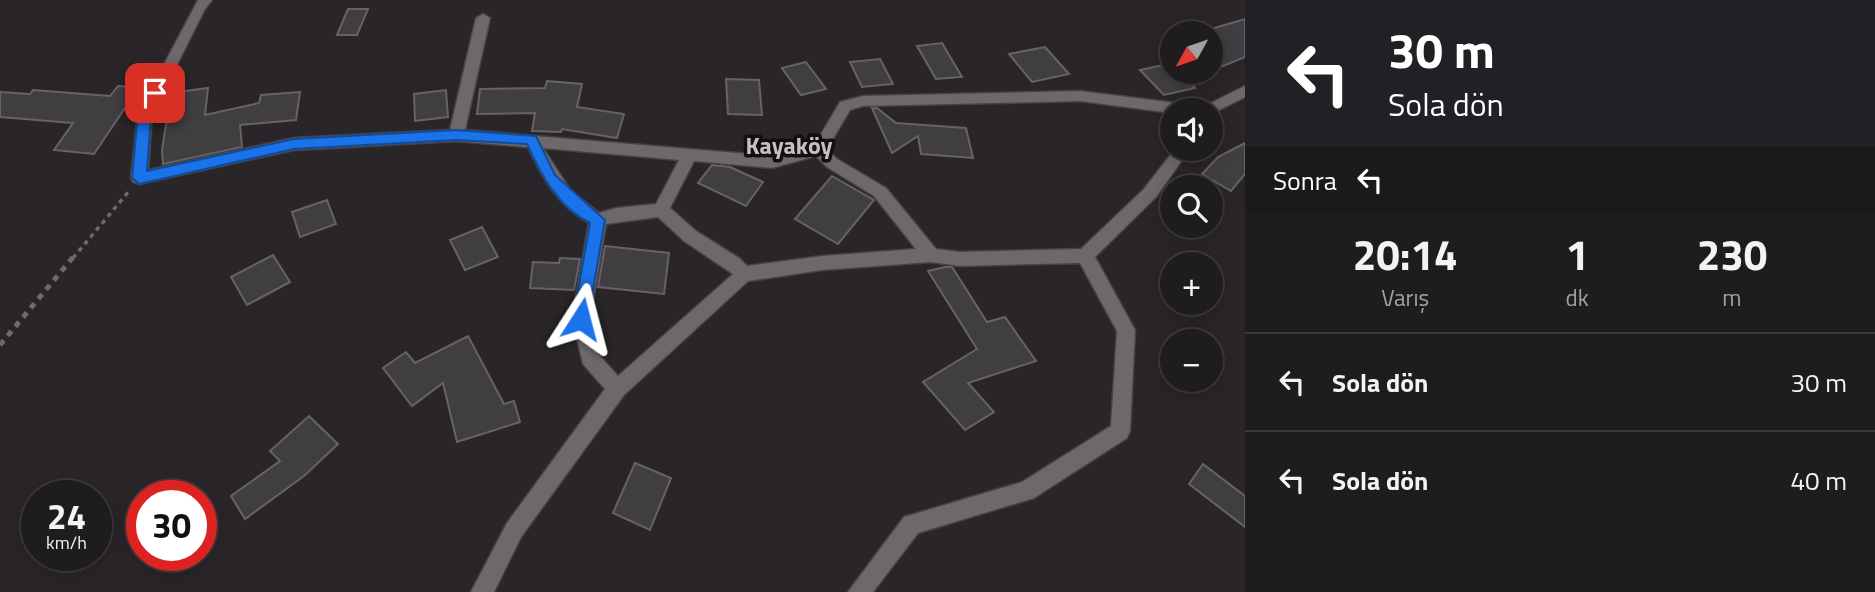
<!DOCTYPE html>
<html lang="tr">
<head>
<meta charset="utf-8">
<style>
	:root { --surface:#1f1c1e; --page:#272527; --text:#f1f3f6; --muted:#a1a1a4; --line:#3c3a3c }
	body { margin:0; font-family:"Titillium Web",sans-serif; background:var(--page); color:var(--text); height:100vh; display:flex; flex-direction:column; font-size:26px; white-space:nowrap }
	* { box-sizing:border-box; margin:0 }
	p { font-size:23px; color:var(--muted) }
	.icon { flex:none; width:38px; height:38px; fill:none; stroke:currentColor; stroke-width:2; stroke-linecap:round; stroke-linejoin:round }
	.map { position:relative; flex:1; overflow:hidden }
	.drawer { display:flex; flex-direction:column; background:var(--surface); width:630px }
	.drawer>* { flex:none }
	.guide { background:#202124; color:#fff; overflow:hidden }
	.needle { width:46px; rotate:230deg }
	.buttons { position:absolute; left:1160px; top:21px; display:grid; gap:14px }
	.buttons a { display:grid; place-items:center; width:63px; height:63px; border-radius:50%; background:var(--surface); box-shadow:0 4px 18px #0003,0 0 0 2px var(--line); font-size:35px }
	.speed { position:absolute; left:21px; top:480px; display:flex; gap:14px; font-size:35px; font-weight:700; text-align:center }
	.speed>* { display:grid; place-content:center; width:91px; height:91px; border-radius:50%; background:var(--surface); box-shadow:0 4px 18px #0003,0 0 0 2px var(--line); line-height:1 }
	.speed small { font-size:18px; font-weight:400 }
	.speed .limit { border:10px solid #d22; background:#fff; color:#111 }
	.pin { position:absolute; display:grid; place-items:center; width:60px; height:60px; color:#fff; margin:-30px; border-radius:14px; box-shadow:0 4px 10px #0006 }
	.me { position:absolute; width:77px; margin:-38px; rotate:9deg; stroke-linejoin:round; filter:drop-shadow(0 0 5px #0008) }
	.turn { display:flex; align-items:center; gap:24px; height:147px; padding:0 28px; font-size:32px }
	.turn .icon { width:91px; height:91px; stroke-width:2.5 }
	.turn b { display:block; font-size:49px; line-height:60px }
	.then { display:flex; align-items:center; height:66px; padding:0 28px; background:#0003; gap:14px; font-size:26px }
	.eta { display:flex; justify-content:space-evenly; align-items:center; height:119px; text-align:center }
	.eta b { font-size:42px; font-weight:700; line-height:49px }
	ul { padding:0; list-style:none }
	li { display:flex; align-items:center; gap:21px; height:98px; padding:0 28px; border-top:2px solid var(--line) }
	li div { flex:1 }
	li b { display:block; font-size:26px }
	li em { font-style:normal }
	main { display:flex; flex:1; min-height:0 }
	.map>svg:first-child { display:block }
	.building { fill:#413e42; stroke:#666368; stroke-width:2 }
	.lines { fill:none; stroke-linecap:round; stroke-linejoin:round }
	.minor-casing { stroke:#454144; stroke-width:3 }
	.path-far1 { stroke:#6d6a6d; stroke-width:3.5; stroke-dasharray:4.5 4.5; stroke-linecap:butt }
	.path { stroke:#6d6a6d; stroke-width:5; stroke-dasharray:6 6; stroke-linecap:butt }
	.minor { fill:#6d686c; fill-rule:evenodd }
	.route { fill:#1a73e8; stroke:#114b97; stroke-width:2 }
	.labels { text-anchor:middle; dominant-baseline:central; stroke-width:7; stroke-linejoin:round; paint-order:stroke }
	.quarter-label { font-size:24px; font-weight:bold; fill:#c5c0c4; stroke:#110f10 }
</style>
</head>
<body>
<main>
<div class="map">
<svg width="1245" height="592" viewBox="0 0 1245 592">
	<rect width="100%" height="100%" fill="#292528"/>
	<g class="building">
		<polygon points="348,9 368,9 357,35 337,35"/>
		<polygon points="1245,19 1245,57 1211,71 1211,29"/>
		<polygon points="942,43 962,77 936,79 917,46"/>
		<polygon points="1045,47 1069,74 1032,82 1009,54"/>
		<polygon points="880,59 893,84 862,87 850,62"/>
		<polygon points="806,62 826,89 801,95 782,68"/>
		<polygon points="1172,63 1172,72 1178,72 1195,88 1164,95 1140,70"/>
		<polygon points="726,79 759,80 762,115 728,114"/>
		<polygon points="547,81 582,84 577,107 624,114 617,138 562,129 561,132 532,131 535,113 477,114 480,89 545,88"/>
		<polygon points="118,86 146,88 134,106 127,105 94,154 54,150 73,123 0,117 0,92 30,94 33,90 110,96"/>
		<polygon points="208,88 205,115 259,103 261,95 300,92 296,120 240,125 242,147 163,164 162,150 171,93"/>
		<polygon points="446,90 448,117 415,121 414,94"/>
		<polygon points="872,108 877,108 896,123 966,128 973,158 921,154 918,136 892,153"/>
		<polygon points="1245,143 1245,174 1231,191 1202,174 1218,157"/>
		<polygon points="712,165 730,167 763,182 746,206 698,183"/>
		<polygon points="832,176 874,200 838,244 795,219"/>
		<polygon points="327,200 336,224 300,237 292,212"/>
		<polygon points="482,227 498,257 465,270 450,240"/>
		<polygon points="605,246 669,253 664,294 598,287"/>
		<polygon points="273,255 290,282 247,305 231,277"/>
		<polygon points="560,258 580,259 574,290 530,288 533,262 559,263"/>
		<polygon points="945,267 952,267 987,322 1005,317 1036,361 968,383 994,412 965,430 923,382 977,349 928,271"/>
		<polygon points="468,336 504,404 514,401 520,422 457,442 443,383 412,406 383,368 406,352 415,363"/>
		<polygon points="309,416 338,444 304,476 245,519 231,496 280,461 270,451"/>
		<polygon points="635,463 671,478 650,530 613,513"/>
		<polygon points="1203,464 1245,496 1245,527 1189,484"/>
	</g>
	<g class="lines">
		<defs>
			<path id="minor" d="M198,0H212L205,9L152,114L148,170L294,138L450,130L476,18L483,14L490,18L465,130L772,156L814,146L840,102L863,96L1080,91L1192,105L1199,109L1245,86V97L1211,114V110H1172V113L1080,101L863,106L850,110L827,149L837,159L886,188L936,249L960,252L1081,249L1144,189L1175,149H1190L1156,197L1095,257L1135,330L1130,431L1127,438L1034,498L918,533L873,592H848L904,517L1022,482L1111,426L1117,331L1080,263L960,266L931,262L822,270L748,281L624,395L521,537L494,592H471L507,523L605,389L583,364L572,319L589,223C559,206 542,178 528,147L456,141L294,150L139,184L133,182L131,178L138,114ZM543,148L679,160L656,204L616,208L599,213L571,191ZM816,156L827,167L874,196L916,249L822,256L747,266L739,258L696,231L670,208L694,161L772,168ZM658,217L684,241L733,274L618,376L598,354L590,319L606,224Z"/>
		</defs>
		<use href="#minor" class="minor-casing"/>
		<polyline class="path-far1" points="73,258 130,190"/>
		<polyline class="path" points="0,345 74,256"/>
		<use href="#minor" class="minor"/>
	</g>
	<path class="route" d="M155,88L162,93L151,114L147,171L294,139L456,130L536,136L555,175L605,220L587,324H576L573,319L590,223C558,207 541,175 527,144L456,140L294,149L139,184L132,178L138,114L151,89Z"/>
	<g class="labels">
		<g class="quarter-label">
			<text x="789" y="145">Kayaköy</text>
		</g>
	</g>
</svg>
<div class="buttons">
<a><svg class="needle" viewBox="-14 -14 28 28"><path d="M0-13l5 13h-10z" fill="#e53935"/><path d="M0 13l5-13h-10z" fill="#a1a1a4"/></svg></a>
<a><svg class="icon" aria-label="sound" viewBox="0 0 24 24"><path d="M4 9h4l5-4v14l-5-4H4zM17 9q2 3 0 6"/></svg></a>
<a><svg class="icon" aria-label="search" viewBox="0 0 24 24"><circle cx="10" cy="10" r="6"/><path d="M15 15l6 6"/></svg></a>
<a>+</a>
<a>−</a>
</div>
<div class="speed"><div>24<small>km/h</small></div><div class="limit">30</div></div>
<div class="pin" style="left:155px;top:93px;background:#d93025"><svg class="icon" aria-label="arrive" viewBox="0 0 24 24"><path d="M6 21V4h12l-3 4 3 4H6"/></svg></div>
<svg class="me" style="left:581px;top:319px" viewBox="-20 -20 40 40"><path d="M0-17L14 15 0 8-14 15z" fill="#1a73e8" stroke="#fff" stroke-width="4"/></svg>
</div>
<section class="drawer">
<div class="guide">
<div class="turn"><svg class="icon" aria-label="left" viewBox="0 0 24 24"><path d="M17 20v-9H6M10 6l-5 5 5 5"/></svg><div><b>30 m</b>Sola dön</div></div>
<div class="then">Sonra<svg class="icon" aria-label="left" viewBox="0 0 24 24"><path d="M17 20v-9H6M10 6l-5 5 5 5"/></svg></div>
</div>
<div class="eta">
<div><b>20:14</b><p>Varış</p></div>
<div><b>1</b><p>dk</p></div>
<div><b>230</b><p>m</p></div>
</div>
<ul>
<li><svg class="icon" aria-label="left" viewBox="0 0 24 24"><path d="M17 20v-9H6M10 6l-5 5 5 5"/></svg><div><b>Sola dön</b></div><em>30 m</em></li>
<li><svg class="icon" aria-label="left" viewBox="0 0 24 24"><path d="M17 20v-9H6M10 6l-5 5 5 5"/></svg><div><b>Sola dön</b></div><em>40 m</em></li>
</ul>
</section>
</main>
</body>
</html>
